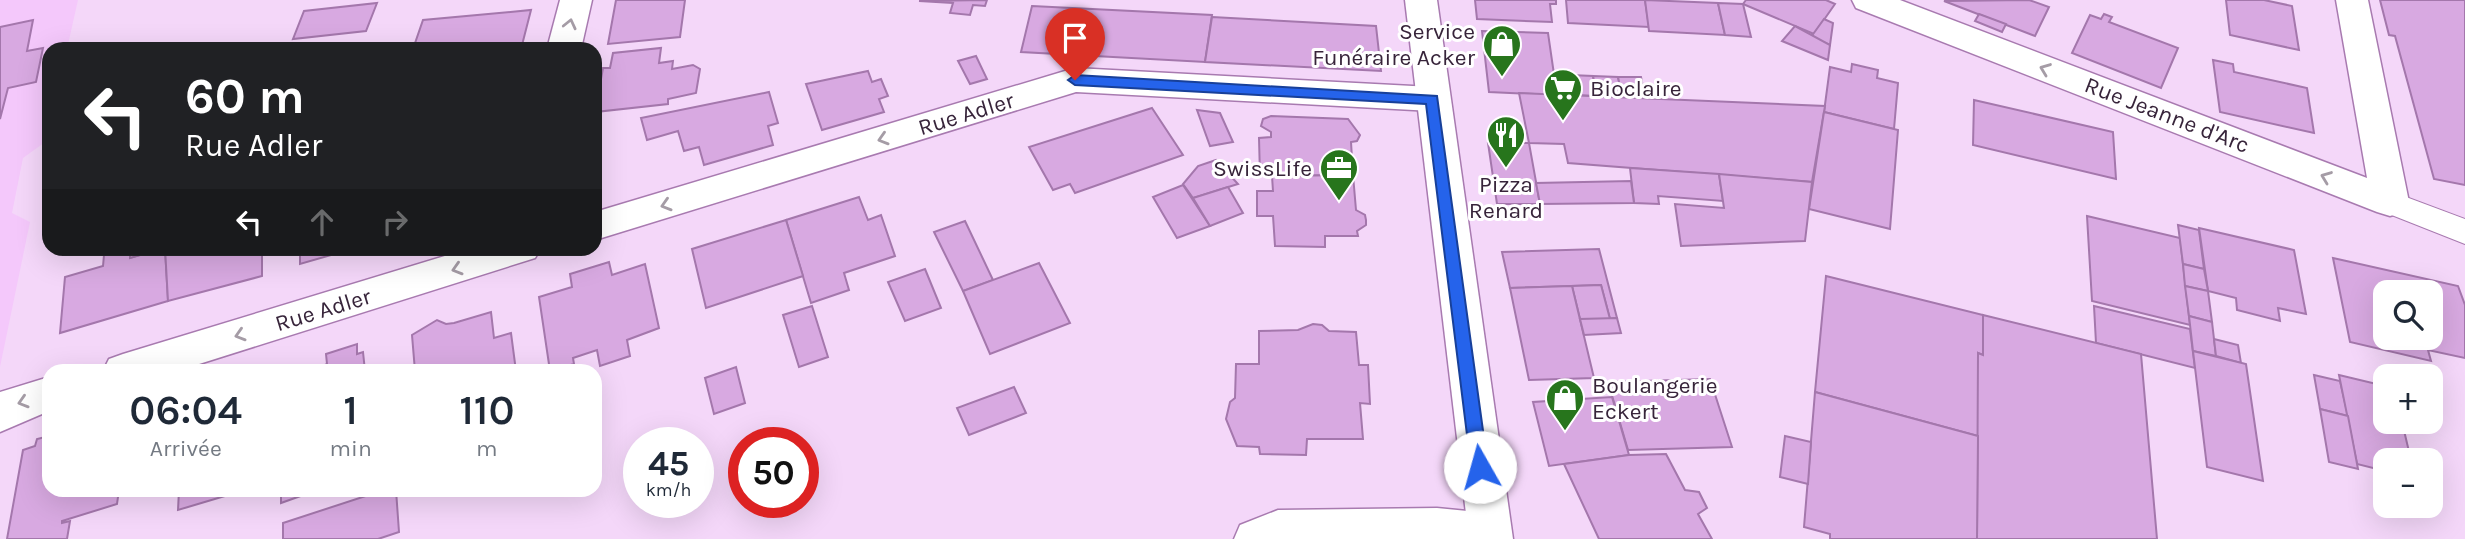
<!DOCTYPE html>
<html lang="fr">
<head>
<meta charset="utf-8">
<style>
	:root { --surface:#fff; --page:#f2f2f3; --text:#1f2937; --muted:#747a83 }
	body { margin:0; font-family:Karla,sans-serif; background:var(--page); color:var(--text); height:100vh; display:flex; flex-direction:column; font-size:26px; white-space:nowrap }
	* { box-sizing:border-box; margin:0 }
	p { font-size:23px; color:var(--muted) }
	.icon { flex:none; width:38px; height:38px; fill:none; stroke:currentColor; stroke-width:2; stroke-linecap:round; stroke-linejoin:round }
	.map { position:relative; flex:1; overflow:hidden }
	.drawer { position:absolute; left:42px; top:364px; width:560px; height:133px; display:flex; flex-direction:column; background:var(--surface); border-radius:21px; box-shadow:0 7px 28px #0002 }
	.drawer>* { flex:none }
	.banner { position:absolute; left:42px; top:42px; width:560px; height:214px; border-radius:21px; box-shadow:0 7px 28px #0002; background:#202124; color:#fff; overflow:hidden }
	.buttons { position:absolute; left:2373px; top:280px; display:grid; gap:14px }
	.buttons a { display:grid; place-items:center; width:70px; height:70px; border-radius:14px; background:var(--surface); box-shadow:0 7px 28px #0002; font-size:35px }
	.speed { position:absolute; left:623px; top:427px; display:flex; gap:14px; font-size:35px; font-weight:700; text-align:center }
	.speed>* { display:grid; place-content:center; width:91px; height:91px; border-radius:50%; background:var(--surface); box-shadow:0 7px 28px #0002; line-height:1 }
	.speed small { font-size:18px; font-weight:400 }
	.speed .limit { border:10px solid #d22; background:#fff; color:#111 }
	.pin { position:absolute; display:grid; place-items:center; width:60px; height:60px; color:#fff; margin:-72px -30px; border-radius:50% 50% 50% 0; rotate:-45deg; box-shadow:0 0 7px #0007 }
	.pin .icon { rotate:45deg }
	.me { position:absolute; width:77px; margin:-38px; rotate:353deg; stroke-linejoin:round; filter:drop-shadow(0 0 5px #0008) }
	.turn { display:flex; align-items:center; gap:24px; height:147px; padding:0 28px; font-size:32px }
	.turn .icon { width:91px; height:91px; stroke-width:2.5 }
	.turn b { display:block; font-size:49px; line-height:60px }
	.lanes { display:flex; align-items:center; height:66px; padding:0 28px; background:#0003; justify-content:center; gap:35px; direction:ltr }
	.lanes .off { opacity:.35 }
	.eta { display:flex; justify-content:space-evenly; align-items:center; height:119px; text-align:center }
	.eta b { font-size:42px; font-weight:600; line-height:49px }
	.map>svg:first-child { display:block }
	.built { fill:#f4c8fb }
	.building { fill:#d8a9e1; stroke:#a477ac; stroke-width:2; fill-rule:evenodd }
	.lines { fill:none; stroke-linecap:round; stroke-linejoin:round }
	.pedestrian-casing { stroke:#a87ab0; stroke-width:2 }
	.minor-casing { stroke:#a87ab0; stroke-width:3 }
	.secondary-casing { stroke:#a87ab0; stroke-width:3 }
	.pedestrian { fill:#fff; fill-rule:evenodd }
	.minor { fill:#fff; fill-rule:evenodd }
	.secondary { fill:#fff; fill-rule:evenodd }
	.oneway { stroke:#a59ca6 }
	.route { fill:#2563eb; stroke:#184099; stroke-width:2 }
	.labels { text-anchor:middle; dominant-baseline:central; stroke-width:6; stroke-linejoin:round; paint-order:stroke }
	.poi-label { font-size:23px; fill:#37243a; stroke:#fff; text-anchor:end }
	.street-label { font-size:23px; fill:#37243a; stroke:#fff }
</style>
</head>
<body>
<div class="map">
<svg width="2465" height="539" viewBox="0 0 2465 539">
	<rect width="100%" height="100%" fill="#f4d7f9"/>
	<polygon class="built" points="0,0 78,0 67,49 49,49 48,140 23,158 12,213 30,222 0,367"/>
	<g class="building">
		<polygon points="616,0 685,0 680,37 608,44"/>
		<polygon points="987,0 985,6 973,5 970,15 950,13 953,3 919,1"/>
		<polygon points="1475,0 1556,0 1556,4 1550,4 1552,22 1477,19"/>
		<polygon points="1566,0 1645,0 1649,27 1568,23"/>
		<polygon points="1645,0 1718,3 1725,35 1649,31"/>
		<polygon points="1746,0 1826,0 1835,4 1814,34 1743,4"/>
		<polygon points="2029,0 2049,7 2035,36 1944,1"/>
		<polygon points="2226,0 2264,0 2292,6 2299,50 2230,35"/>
		<polygon points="2380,0 2465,0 2465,185 2434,179 2395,36 2389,35"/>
		<polygon points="377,3 366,31 293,39 304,11"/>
		<polygon points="1718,3 1743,4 1751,37 1725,35"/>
		<polygon points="1032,6 1212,15 1205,62 1021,52"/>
		<polygon points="531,10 521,49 413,49 423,20"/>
		<polygon points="1979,14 2006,24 2002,32 1975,21"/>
		<polygon points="2104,14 2112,17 2109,22 2178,48 2161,88 2072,53 2090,15 2101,19"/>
		<polygon points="1212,17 1376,26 1381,71 1205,62"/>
		<polygon points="1824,19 1833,23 1830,45 1811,37"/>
		<polygon points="33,20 27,51 43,48 36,82 8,88 0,119 0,27"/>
		<polygon points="1795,26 1830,45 1828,60 1782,41"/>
		<polygon points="1482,31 1548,33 1557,95 1489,92"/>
		<polygon points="661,48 659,63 673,61 672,69 693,65 700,69 696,93 668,99 668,104 595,112 603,68 610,68 613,53"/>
		<polygon points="976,56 987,79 970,84 958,61"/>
		<polygon points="2213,60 2233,64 2234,72 2307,88 2314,133 2220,112"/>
		<polygon points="1852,64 1878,70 1877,78 1898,83 1894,129 1824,112 1830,67 1851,72"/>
		<polygon points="868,71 872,82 881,79 888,96 879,99 884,112 822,130 806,84"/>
		<polygon points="1570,75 1593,76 1597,96 1573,95"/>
		<polygon points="1593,76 1618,77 1622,96 1597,96"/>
		<polygon points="1618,77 1641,77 1645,97 1622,96"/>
		<polygon points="769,92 778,123 768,126 773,145 704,165 699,147 684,151 678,131 647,140 641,118"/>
		<polygon points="1519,93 1825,106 1812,182 1568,163 1564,144 1529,143"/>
		<polygon points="1974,100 2113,132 2116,179 1973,145"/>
		<polygon points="1152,108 1183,155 1075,193 1070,184 1053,190 1029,147"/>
		<polygon points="1197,110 1220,113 1233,142 1210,146"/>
		<polygon points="1824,112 1898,130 1890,229 1809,209"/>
		<polygon points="1271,116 1348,119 1360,135 1357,141 1351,142 1353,175 1260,176 1259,138 1271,137 1271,132 1261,126 1263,119"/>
		<polygon points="1488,143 1529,143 1540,204 1497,204"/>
		<polygon points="1216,160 1238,184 1193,198 1183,184 1198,166"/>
		<polygon points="1630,168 1719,174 1723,201 1658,196 1659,204 1634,203"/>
		<polygon points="1719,174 1812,182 1805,241 1681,246 1675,204 1724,208"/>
		<polygon points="1353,175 1356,210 1365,215 1366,220 1366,225 1357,231 1358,236 1325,236 1325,247 1275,246 1273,216 1257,216 1257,191 1273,191 1272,176"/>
		<polygon points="1631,181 1634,203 1540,204 1536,183"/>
		<polygon points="1183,185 1210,226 1177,238 1153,197"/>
		<polygon points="1228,187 1243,213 1210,226 1193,198"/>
		<polygon points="859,197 868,220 881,215 895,256 844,273 849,290 811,303 786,220"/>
		<polygon points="2087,216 2180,238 2190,325 2092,301"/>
		<polygon points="786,220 803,276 706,308 692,249"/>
		<polygon points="965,221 993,280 963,291 934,232"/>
		<polygon points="2178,225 2199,230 2204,269 2183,264"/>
		<polygon points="2199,228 2294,250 2306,314 2278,308 2280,321 2237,310 2236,298 2208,291"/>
		<polygon points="130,248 130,258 165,248 168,301 60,333 65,277 103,266 104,255"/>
		<polygon points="130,248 163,248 130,258"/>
		<polygon points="165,248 262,248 262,276 168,301"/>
		<polygon points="300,248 346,248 345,251 300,264"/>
		<polygon points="1599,249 1617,318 1610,319 1601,285 1510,288 1502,252"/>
		<path d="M2333,258L2458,286L2465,305V358L2428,350L2431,361L2350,342ZM2385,292H2431V338H2385Z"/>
		<polygon points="609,262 612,275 645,264 659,328 627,340 630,356 600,366 597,350 573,358 574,364 550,371 539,297 572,287 570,274"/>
		<polygon points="1039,263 1070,323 990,354 963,291"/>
		<polygon points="2183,264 2204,269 2208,291 2185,286"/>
		<polygon points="925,269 941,308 905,321 888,282"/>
		<polygon points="1826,276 1983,315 1983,355 1978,353 1978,436 1815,392"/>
		<polygon points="1601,285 1610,319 1580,319 1572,286"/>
		<polygon points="1572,286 1594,378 1529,380 1510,288"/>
		<polygon points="2185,286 2208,291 2212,322 2189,316"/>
		<polygon points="812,306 828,357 799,367 783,315"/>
		<polygon points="2094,306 2190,329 2195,368 2096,343"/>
		<polygon points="491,312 494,338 511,333 516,371 415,371 412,335 437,320 446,324 454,323"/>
		<polygon points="1983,315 2141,354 2157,539 1977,539 1978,353 1983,355"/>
		<polygon points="2189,316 2212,322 2216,356 2193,351"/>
		<polygon points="1617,318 1621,333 1584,335 1580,319"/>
		<polygon points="1313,324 1322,325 1329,331 1356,332 1359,365 1368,365 1370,404 1360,403 1363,439 1307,439 1306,455 1260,454 1259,447 1237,446 1226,419 1230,402 1235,398 1236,364 1259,364 1259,331 1298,330"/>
		<polygon points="2214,339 2238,345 2241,363 2216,356"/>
		<polygon points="357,344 357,354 363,352 365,371 313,371 327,364 326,354"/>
		<polygon points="2193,351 2246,364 2263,481 2207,467"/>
		<polygon points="736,367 745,403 714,414 705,378"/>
		<polygon points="2314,375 2340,381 2348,416 2320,409"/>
		<polygon points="2339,375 2385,386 2385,422 2402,422 2411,460 2385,460 2385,471 2357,464"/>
		<polygon points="1710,379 1732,447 1628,450 1608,382"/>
		<polygon points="1014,387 1026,413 969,435 957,408"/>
		<polygon points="1815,392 1978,436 1977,539 1830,539 1830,534 1804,527"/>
		<polygon points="1612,397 1629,455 1549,466 1533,402"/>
		<polygon points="2320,409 2348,416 2358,469 2329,462"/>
		<polygon points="49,436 49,490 119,490 117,504 62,521 62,523 70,521 67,539 7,539 23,450 35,446 37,439"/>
		<polygon points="1785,436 1811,442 1808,484 1780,477"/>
		<polygon points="1666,454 1685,490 1699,492 1707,508 1698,514 1712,539 1599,539 1564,464 1629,455"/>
		<polygon points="179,490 245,490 178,510"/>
		<polygon points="281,490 309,490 309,493 281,503"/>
		<polygon points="384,490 396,490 399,532 378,539 283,539 283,523"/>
	</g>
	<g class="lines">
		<defs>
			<polygon id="pedestrian" points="2390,191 2465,219 2465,244 2379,210 2375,202 2379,194"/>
			<g id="minor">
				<polygon points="560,0 592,0 581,49 547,49"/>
				<polygon points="1852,0 1900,0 2367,178 2336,0 2368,0 2409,202 2403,212 2390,216 2377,212 1856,8"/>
				<polygon points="1075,68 1432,87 1444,90 1449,99 1444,108 1432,111 1076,92 595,240 595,212"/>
				<polygon points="471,248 541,248 535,258 177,371 103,371 109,359 123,354"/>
				<polygon points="49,377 49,411 0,432 0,392"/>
				<polygon points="1437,508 1488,513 1504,519 1510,533 1507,539 1234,539 1240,525 1278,510"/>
			</g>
			<polygon id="secondary" points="1405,0 1437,0 1513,539 1469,539"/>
		</defs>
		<use href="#pedestrian" class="pedestrian-casing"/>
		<use href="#minor" class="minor-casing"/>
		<use href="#secondary" class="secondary-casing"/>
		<use href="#pedestrian" class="pedestrian"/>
		<use href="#minor" class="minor"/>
		<use href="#secondary" class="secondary"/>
	</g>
	<defs><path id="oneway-chevron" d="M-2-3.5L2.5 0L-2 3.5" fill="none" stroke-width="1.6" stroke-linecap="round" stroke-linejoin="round" transform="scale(1.75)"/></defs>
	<g class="oneway">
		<use href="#oneway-chevron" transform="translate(570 24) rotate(-77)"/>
		<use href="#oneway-chevron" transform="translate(2045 69) rotate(-159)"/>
		<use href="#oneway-chevron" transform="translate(883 139) rotate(163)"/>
		<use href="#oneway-chevron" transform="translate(2326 177) rotate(-159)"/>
		<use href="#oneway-chevron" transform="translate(666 205) rotate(163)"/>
		<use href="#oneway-chevron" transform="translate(457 269) rotate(163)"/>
		<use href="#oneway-chevron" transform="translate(240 335) rotate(163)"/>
		<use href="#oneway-chevron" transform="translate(23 402) rotate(163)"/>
	</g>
	<polygon class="route" points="1075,75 1437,96 1488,467 1486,473 1480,475 1471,467 1426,104 1075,85 1068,80"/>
	<defs>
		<symbol id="shop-pin" viewBox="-11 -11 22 30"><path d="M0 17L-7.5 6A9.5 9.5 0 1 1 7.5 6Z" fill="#27751c" stroke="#fff"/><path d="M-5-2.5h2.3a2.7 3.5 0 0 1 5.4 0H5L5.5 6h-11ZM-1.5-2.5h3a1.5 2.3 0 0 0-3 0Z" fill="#fff"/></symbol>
		<symbol id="supermarket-pin" viewBox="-11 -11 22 30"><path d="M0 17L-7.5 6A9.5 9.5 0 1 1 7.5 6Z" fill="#27751c" stroke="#fff"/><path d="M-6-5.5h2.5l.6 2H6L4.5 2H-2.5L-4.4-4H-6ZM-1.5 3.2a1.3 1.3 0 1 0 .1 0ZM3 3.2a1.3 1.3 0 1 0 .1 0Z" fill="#fff"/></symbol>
		<symbol id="restaurant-pin" viewBox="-11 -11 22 30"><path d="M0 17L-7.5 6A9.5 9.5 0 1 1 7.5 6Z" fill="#27751c" stroke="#fff"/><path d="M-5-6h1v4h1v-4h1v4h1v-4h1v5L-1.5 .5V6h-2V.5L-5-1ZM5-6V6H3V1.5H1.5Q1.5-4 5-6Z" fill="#fff"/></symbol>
		<symbol id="office-pin" viewBox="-11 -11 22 30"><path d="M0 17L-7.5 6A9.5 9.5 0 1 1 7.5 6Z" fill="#27751c" stroke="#fff"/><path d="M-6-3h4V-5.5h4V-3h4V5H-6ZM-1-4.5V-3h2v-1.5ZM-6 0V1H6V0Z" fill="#fff"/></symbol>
	</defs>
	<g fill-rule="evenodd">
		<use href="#shop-pin" x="1480" y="22" width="44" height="60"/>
		<use href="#supermarket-pin" x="1541" y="66" width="44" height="60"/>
		<use href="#restaurant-pin" x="1484" y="113" width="44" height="60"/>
		<use href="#office-pin" x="1317" y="146" width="44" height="60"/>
		<use href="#shop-pin" x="1543" y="376" width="44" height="60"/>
	</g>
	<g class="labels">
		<g class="poi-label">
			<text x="1475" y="31">Service<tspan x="1475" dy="26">Funéraire Acker</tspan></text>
			<text x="1590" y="88" text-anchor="start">Bioclaire</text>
			<text x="1312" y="168">SwissLife</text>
			<text x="1506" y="184" text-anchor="middle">Pizza<tspan x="1506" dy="26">Renard</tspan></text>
			<text x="1592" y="385" text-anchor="start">Boulangerie<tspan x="1592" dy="26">Eckert</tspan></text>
		</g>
		<g class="street-label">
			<text transform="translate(966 114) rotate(-17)">Rue Adler</text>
			<text transform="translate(2167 115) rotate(21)">Rue Jeanne d'Arc</text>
			<text transform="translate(323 310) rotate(-17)">Rue Adler</text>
		</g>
	</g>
</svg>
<div class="buttons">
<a><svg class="icon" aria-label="search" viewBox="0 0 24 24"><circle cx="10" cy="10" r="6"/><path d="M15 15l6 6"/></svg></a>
<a>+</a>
<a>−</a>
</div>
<div class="speed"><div>45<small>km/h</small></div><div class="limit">50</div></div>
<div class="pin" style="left:1075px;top:80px;background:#d93025"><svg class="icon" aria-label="arrive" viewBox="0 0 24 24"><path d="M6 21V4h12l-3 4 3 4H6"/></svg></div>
<svg class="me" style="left:1480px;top:467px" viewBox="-20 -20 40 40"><circle r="19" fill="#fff"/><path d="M0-13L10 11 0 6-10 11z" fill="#2563eb"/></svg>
<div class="banner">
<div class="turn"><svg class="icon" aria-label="left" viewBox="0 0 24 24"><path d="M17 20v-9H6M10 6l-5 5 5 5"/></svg><div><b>60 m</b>Rue Adler</div></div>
<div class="lanes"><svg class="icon" aria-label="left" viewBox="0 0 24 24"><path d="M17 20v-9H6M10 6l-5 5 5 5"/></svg><svg class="icon off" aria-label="ahead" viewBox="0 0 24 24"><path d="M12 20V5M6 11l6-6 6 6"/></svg><svg class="icon off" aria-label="right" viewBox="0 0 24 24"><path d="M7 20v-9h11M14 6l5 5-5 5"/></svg></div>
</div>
<section class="drawer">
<div class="eta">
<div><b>06:04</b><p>Arrivée</p></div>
<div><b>1</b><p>min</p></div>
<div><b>110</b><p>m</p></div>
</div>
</section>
</div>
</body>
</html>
